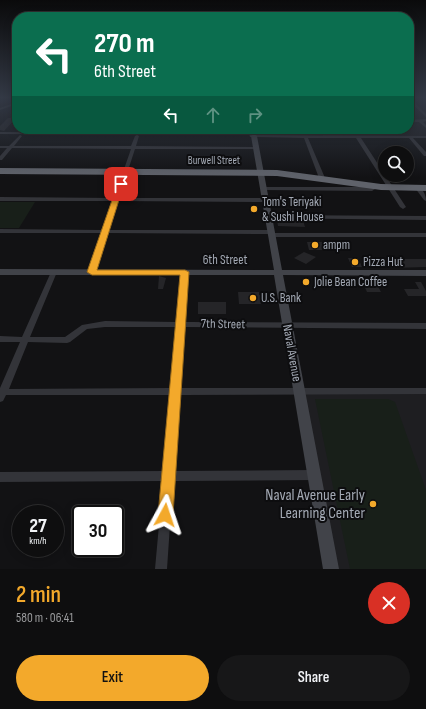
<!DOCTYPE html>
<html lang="en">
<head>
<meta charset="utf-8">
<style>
	:root { --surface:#0e0e0f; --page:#171718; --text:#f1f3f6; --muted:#9b9c9e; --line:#2e2e2f; --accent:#f3a92b }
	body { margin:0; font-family:"Sofia Sans Condensed",sans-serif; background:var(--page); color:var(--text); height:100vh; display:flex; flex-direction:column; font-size:15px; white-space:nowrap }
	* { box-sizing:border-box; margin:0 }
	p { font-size:13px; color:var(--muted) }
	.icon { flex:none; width:22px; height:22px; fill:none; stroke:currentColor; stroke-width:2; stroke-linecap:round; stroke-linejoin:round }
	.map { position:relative; height:569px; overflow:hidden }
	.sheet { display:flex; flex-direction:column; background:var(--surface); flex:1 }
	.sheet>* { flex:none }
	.guide { position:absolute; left:12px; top:12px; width:402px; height:122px; border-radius:16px; box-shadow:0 2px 10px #0003,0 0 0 1px var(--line); background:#0b6e4f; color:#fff; overflow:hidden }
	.buttons { position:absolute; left:378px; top:146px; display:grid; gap:8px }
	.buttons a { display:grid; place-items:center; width:36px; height:36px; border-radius:50%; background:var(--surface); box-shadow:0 2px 10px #0003,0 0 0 1px var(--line); font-size:20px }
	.speed { position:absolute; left:12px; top:505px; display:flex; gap:8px; font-size:20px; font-weight:700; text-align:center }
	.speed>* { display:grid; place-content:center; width:52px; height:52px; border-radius:50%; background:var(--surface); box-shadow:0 2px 10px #0003,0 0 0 1px var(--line); line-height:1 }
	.speed small { font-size:10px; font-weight:400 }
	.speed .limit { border:2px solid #111; border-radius:6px; background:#fff; color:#111 }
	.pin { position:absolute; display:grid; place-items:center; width:34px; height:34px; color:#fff; margin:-17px; border-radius:8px; box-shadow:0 2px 6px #0006 }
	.me { position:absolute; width:44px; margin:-22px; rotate:5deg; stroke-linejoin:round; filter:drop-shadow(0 0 3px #0008) }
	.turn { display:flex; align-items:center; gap:14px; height:84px; padding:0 16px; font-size:18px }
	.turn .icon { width:52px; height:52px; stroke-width:2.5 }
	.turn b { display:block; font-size:28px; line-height:34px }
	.lanes { display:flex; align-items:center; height:38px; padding:0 16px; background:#0003; justify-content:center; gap:20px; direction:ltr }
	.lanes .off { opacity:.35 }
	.round { display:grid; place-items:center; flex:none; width:42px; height:42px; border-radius:21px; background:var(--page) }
	.overview { display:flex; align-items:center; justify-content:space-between; height:68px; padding:0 16px }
	h1 { font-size:24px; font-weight:600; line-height:30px; color:var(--accent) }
	.cta { display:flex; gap:8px; margin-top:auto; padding:8px 16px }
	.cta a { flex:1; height:46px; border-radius:24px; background:var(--accent); color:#111; font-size:16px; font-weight:600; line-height:46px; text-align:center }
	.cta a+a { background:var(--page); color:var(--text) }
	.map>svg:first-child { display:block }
	.built { fill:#1e1e21 }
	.green { fill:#181f19 }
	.building { fill:#252528 }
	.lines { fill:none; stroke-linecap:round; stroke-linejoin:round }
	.street { fill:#333439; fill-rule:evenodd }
	.secondary { fill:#414349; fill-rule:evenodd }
	.highway { fill:#5f626a; fill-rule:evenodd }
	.route { fill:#f3a92b; stroke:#9e6e1c }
	.poi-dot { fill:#f3a92b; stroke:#0d0d0f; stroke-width:1.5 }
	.labels { text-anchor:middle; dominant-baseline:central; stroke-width:4; stroke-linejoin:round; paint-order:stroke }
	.far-street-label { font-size:11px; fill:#a3a9b4; stroke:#0d0d0f }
	.poi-label { font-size:13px; fill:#a3a9b4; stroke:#0d0d0f; text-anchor:start }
	.street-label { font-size:13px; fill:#a3a9b4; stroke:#0d0d0f }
	.near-poi-label { font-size:16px; fill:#a3a9b4; stroke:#0d0d0f; text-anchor:end }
</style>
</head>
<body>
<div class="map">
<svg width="426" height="569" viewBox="0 0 426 569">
	<rect width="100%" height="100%" fill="#121214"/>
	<g class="built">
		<polygon points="409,98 426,98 426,136 323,136 320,129 409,129"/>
		<polygon points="299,390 426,391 426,569 331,569"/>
	</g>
	<g class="green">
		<polygon points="0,202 35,202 19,228 0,228"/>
		<polygon points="315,399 388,399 395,402 426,490 426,569 350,569"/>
	</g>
	<g class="building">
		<polygon points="8,118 16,118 4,131 0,130 0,126"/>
		<polygon points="277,220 303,220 305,227 278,226"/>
		<polygon points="307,242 322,242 325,250 309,250"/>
		<polygon points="304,252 316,257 306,264 294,258"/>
		<polygon points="348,258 358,258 362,267 352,267"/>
		<polygon points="387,259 426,259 426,267 391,268"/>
		<polygon points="159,276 166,278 163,289 158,289"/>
		<polygon points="362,281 375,281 381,292 367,292"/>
		<polygon points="415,282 421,282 426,291 426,296 408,296 404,289 419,289"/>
		<polygon points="238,292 259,292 259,295 268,295 269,300 260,300 261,304 239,304"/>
		<rect x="198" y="302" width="28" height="12"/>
	</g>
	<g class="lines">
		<g class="street">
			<polygon points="409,98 410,98 426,114 426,117 409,101"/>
			<polygon points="17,102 17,104 0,110 0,108"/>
			<polygon points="426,119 426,121 423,122 426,125 426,128 419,122 409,122 409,120"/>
			<polygon points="255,129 260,129 253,133 254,135 426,136 426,138 413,138 426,152 426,156 424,156 409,138 361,138 406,207 403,209 400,207 356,138 308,138 325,178 322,180 319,178 304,138 250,137 249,133"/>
			<polygon points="0,132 245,133 247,134 246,135 137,135 139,136 136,146 257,147 259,148 257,149 135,149 119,198 266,198 269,200 266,202 118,201 109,230 271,230 273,231 273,233 426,233 426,237 272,237 270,236 270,234 108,233 95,272 92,274 89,272 102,233 0,233 0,229 103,230 113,201 0,201 0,197 114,198 131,149 12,148 2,160 0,160 0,156 7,148 0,148 0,146 9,146 20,135 22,136 14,146 131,146 135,136 137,135 0,134"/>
			<path d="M418,186C423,189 426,195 426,201L424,200L415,188Z"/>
			<polygon points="264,187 372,187 375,189 372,191 262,190 262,188"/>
			<polygon points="269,215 426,216 426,220 267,218 266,217"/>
			<path d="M54,270L57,272L30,337H65L82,325L105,321L177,322L182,273L185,271L188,273L185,322L426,323V329L185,327L180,388H426V394L180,395L174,471L314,470L318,472L319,475L318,478L314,480L173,481L167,569H155L163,481L0,482V472L164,471L171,395H6L3,401L0,402V388L20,342H0V336L22,337L51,272ZM105,327H177L171,388L9,389L28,342L67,343L70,342L87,329Z"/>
		</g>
		<polygon class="secondary" points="254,134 257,136 282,270 426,270 426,276 283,275 339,569 323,569 274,275 0,275 0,269 274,270 251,136"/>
		<polygon class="highway" points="0,168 277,170 381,184 426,185 426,191 381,190 277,176 0,174"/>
	</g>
	<linearGradient id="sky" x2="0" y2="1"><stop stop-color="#0a0a0b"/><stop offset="0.55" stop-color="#333945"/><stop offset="1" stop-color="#333945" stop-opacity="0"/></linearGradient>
	<rect width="426" height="178" fill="url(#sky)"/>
	<polygon class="route" points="118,183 124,184 97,270 185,270 189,272 173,515 171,520 165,522 160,520 158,515 180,275 92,275 87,272"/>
	<g class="poi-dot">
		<circle cx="254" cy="209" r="4"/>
		<circle cx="315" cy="245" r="4"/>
		<circle cx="355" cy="262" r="4"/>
		<circle cx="306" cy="282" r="4"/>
		<circle cx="253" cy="298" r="4"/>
		<circle cx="373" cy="504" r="4"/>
	</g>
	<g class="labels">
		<g class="far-street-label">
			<text x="214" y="160">Burwell Street</text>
		</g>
		<g class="poi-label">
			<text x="262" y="202">Tom's Teriyaki<tspan x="262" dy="15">&amp; Sushi House</tspan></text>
			<text x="323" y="245">ampm</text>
			<text x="363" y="262">Pizza Hut</text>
			<text x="314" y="282">Jolie Bean Coffee</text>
			<text x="261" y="298">U.S. Bank</text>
		</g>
		<g class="street-label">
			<text x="225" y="260">6th Street</text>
			<text transform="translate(223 324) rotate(1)">7th Street</text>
			<text transform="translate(292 353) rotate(80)">Naval Avenue</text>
		</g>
		<g class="near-poi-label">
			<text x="365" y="495">Naval Avenue Early<tspan x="365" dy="18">Learning Center</tspan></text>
		</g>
	</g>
</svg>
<div class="buttons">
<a><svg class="icon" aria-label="search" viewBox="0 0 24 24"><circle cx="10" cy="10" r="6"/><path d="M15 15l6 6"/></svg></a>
</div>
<div class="speed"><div>27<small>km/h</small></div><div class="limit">30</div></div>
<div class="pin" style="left:121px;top:184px;background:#d93025"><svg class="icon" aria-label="arrive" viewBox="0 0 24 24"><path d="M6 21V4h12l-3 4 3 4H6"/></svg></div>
<svg class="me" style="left:165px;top:515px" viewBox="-20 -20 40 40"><path d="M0-17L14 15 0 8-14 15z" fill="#f3a92b" stroke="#fff" stroke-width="4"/></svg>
<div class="guide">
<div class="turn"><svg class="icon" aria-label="left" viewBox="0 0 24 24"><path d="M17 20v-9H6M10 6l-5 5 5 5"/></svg><div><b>270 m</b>6th Street</div></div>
<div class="lanes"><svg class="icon" aria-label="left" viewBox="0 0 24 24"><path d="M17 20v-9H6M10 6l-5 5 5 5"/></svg><svg class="icon off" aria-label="ahead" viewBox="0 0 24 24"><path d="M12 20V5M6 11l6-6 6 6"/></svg><svg class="icon off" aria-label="right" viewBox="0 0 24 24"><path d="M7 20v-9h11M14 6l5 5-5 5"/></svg></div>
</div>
</div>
<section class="sheet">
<div class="overview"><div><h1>2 min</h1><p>580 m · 06:41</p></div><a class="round" style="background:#d93025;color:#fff"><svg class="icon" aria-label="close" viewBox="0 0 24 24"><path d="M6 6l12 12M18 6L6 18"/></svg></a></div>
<div class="cta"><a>Exit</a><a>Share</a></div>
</section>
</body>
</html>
